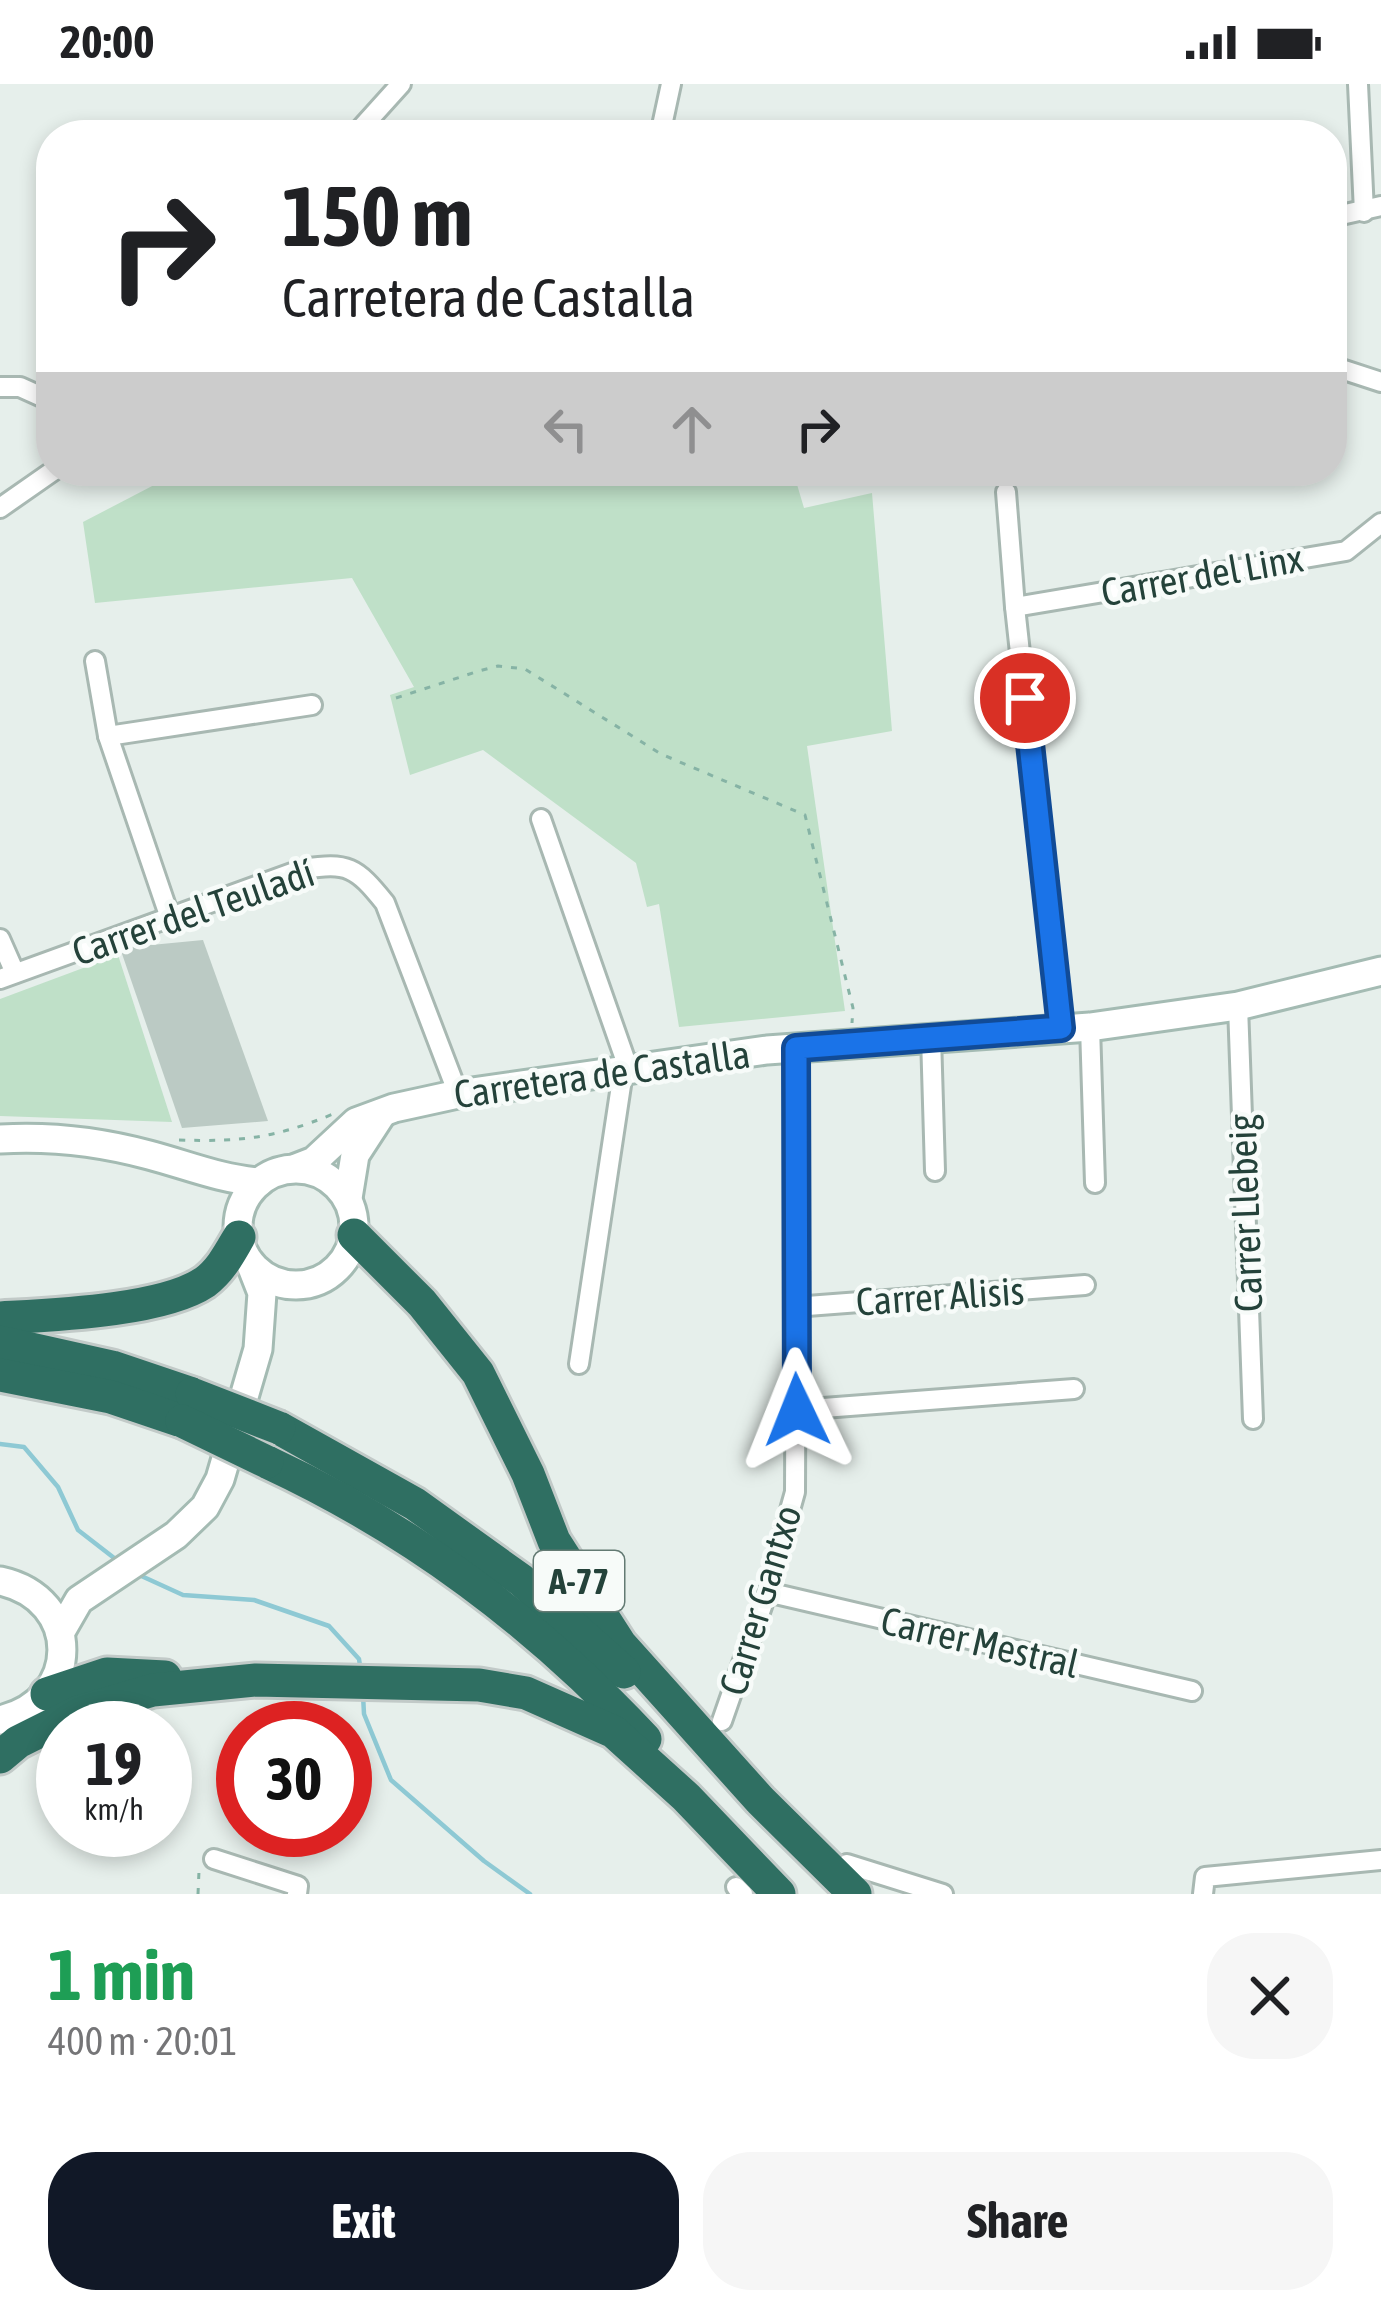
<!DOCTYPE html>
<html lang="en">
<head>
<meta charset="utf-8">
<style>
	:root { --surface:#fff; --page:#f6f6f6; --text:#202124; --muted:#757577; --accent:#111827 }
	body { margin:0; font-family:"Asap Condensed",sans-serif; background:var(--page); color:var(--text); height:100vh; display:flex; flex-direction:column; font-size:45px; white-space:nowrap }
	* { box-sizing:border-box; margin:0 }
	p { font-size:39px; color:var(--muted) }
	.icon { flex:none; width:66px; height:66px; fill:none; stroke:currentColor; stroke-width:2; stroke-linecap:round; stroke-linejoin:round }
	.map { position:relative; height:1810px; overflow:hidden }
	.details { display:flex; flex-direction:column; background:var(--surface); flex:1 }
	.details>* { flex:none }
	.guide { position:absolute; left:36px; top:36px; width:1311px; height:366px; border-radius:48px; box-shadow:0 6px 18px #0003; background:#fff; color:var(--text); overflow:hidden }
	.speed { position:absolute; left:36px; top:1617px; display:flex; gap:24px; font-size:60px; font-weight:700; text-align:center }
	.speed>* { display:grid; place-content:center; width:156px; height:156px; border-radius:50%; background:var(--surface); box-shadow:0 6px 18px #0003; line-height:1 }
	.speed small { font-size:30px; font-weight:400 }
	.speed .limit { border:18px solid #d22; background:#fff; color:#111 }
	.pin { position:absolute; display:grid; place-items:center; width:102px; height:102px; color:#fff; margin:-51px; border:6px solid #fff; border-radius:50%; box-shadow:0 3px 12px #0007 }
	.me { position:absolute; width:132px; margin:-66px; rotate:358deg; stroke-linejoin:round; filter:drop-shadow(0 0 9px #0008) }
	.turn { display:flex; align-items:center; gap:42px; height:252px; padding:0 48px; font-size:54px }
	.turn .icon { width:156px; height:156px; stroke-width:2.5 }
	.turn b { display:block; font-size:84px; line-height:102px }
	.lanes { display:flex; align-items:center; height:114px; padding:0 48px; background:#0003; justify-content:center; gap:60px; direction:ltr }
	.lanes .off { opacity:.35 }
	.round { display:grid; place-items:center; flex:none; width:126px; height:126px; border-radius:48px; background:var(--page) }
	.head { display:flex; align-items:center; justify-content:space-between; height:204px; padding:0 48px }
	h1 { font-size:72px; font-weight:700; line-height:90px; color:#1e9e55 }
	.button { display:flex; gap:24px; margin-top:auto; padding:24px 48px }
	.button a { flex:1; height:138px; border-radius:48px; background:var(--accent); color:#fff; font-size:48px; font-weight:700; line-height:138px; text-align:center }
	.button a+a { background:var(--page); color:var(--text) }
	.status { display:flex; justify-content:space-between; align-items:center; height:84px; padding:0 60px; background:var(--surface); direction:ltr }
	.status svg { height:33px; fill:currentColor }
	.map>svg:first-child { display:block }
	.green { fill:#bfe0c8 }
	.lines { fill:none; stroke-linecap:round; stroke-linejoin:round }
	.stream { stroke:#8ec9d4; stroke-width:4.5 }
	.building { fill:#bbcac4 }
	.street-casing { stroke:#a8b8b2; stroke-width:24 }
	.secondary-casing { stroke:#a4bbb3; stroke-width:33 }
	.highway-casing { stroke:#c2cac8; stroke-width:39 }
	.path { stroke:#86b3a5; stroke-width:3; stroke-dasharray:6 9; stroke-linecap:butt }
	.street { stroke:#fff; stroke-width:18 }
	.secondary { stroke:#fff; stroke-width:27 }
	.highway { stroke:#2f6f62; stroke-width:33 }
	.highway-bridge-casing { stroke:#c2cac8; stroke-width:39; stroke-linecap:butt }
	.highway-bridge { stroke:#2f6f62; stroke-width:33 }
	.route-casing { stroke:#114b97; stroke-width:30 }
	.route { stroke:#1a73e8; stroke-width:21 }
	.labels { text-anchor:middle; dominant-baseline:central; stroke-width:9; stroke-linejoin:round; paint-order:stroke }
	.shield { fill:#f7fbf9; stroke:#637a73; stroke-width:3 }
	.shield-label { font-size:36px; font-weight:bold; fill:#24423a }
	.street-label { font-size:39px; fill:#24423a; stroke:#f7fbf9 }
</style>
</head>
<body>
<div class="status"><b>20:00</b><svg viewBox="0 0 49 12"><path d="M0 12V9h3v3zM5 12V6h3v6zM10 12V3h3v9zM15 12V0h3v12zM26 1h20v11H26zM47 4h2v5h-2z"/></svg></div>
<div class="map">
<svg width="1381" height="1810" viewBox="0 0 1381 1810">
	<rect width="100%" height="100%" fill="#e6efeb"/>
	<g class="green">
		<polygon points="181,387 793,387 804,424 872,409 892,647 807,662 845,927 679,943 659,820 647,823 636,779 483,666 410,691 390,611 414,603 352,494 95,519 83,438"/>
		<polygon points="118,871 172,1038 0,1032 0,915"/>
	</g>
	<g class="lines">
		<g class="stream">
			<polyline points="0,1360 24,1363 58,1403 78,1446 118,1477"/>
			<polyline points="137,1490 183,1511 254,1516 329,1542 359,1575 361,1588"/>
			<polyline points="363,1611 364,1630 391,1696 484,1777 530,1810"/>
		</g>
	</g>
	<polygon class="building" points="203,856 268,1037 182,1044 120,864"/>
	<g class="lines">
		<defs>
			<g id="street">
				<polyline points="1358,0 1364,128"/>
				<polyline points="355,51 401,0"/>
				<polyline points="660,51 671,0"/>
				<polyline points="1332,133 1381,122"/>
				<polyline points="1332,282 1381,298"/>
				<polyline points="0,303 20,303 51,317"/>
				<polyline points="1006,408 1015,523 1061,944"/>
				<polyline points="0,424 53,387"/>
				<polyline points="1015,523 1346,467 1381,439"/>
				<polyline points="95,577 108,652 170,834"/>
				<polyline points="108,652 312,621"/>
				<polyline points="541,735 625,975 579,1280"/>
				<polyline points="0,855 15,889"/>
				<path d="M0,895L303,785C348,778 356,783 385,819L458,1010"/>
				<polyline points="1238,922 1253,1335"/>
				<polyline points="1090,943 1095,1099"/>
				<polyline points="931,952 935,1087"/>
				<polyline points="794,1223 1085,1201"/>
				<polyline points="797,1326 1074,1305"/>
				<polyline points="767,1508 1192,1607"/>
				<polyline points="722,1637 767,1508 795,1408 797,964"/>
				<polyline points="214,1775 298,1802 297,1810"/>
				<polyline points="847,1780 943,1810"/>
				<polyline points="736,1803 743,1810"/>
				<polyline points="1203,1810 1205,1793 1381,1776"/>
			</g>
			<g id="secondary">
				<path d="M0,1055C50,1052 101,1058 149,1071C187,1081 220,1095 259,1098"/>
				<polyline points="296,1084 314,1077 356,1038 394,1024 458,1010 767,966 1090,943 1238,922 1381,887"/>
				<circle cx="296" cy="1143" r="58"/>
				<polyline points="348,1114 355,1071 381,1031"/>
				<path d="M0,1497C83,1515 82,1617 0,1636"/>
				<polyline points="60,1549 79,1516 176,1451 205,1423 220,1395 258,1265 262,1209 251,1181"/>
			</g>
			<g id="highway">
				<polyline points="354,1151 422,1219 478,1289 528,1390 554,1457 620,1560 760,1716 855,1810"/>
				<path d="M0,1234C52,1231 162,1227 205,1198C221,1186 229,1170 239,1153"/>
				<polyline points="0,1258 112,1283 192,1310"/>
				<polyline points="0,1291 111,1313 182,1337"/>
				<polyline points="279,1344 415,1420 521,1496 624,1588"/>
				<path d="M267,1378C413,1446 535,1538 645,1655"/>
				<polyline points="47,1610 107,1590 165,1593"/>
				<polyline points="0,1673 18,1658 78,1628 153,1606 256,1596 479,1601 526,1609 614,1648 686,1713 779,1810"/>
			</g>
		</defs>
		<use href="#street" class="street-casing"/>
		<use href="#secondary" class="secondary-casing"/>
		<use href="#highway" class="highway-casing"/>
		<g class="path">
			<polyline points="396,614 479,587 498,582 525,585 661,670 805,731 853,924 852,939"/>
			<path d="M179,1056C242,1058 275,1054 333,1030"/>
			<polyline points="198,1810 199,1787"/>
		</g>
		<use href="#street" class="street"/>
		<use href="#secondary" class="secondary"/>
		<use href="#highway" class="highway"/>
		<defs>
			<g id="highway-bridge">
				<polyline points="192,1310 279,1344"/>
				<polyline points="182,1337 267,1378"/>
			</g>
		</defs>
		<use href="#highway-bridge" class="highway-bridge-casing"/>
		<use href="#highway-bridge" class="highway-bridge"/>
	</g>
	<g class="lines">
		<defs>
			<polyline id="route" points="797,1326 796,964 1061,944 1025,614"/>
		</defs>
		<use href="#route" class="route-casing"/>
		<use href="#route" class="route"/>
	</g>
	<g class="labels">
		<rect class="shield" x="534" y="1467" width="90" height="60" rx="9"/>
		<g class="shield-label">
			<text x="579" y="1497">A-77</text>
		</g>
		<g class="street-label">
			<text transform="translate(1202 491) rotate(-10)">Carrer del Linx</text>
			<text transform="translate(193 828) rotate(-19)">Carrer del Teuladí</text>
			<text transform="translate(602 990) rotate(-8)">Carretera de Castalla</text>
			<text transform="translate(1245 1129) rotate(-92)">Carrer Llebeig</text>
			<text transform="translate(940 1212) rotate(-4)">Carrer Alisis</text>
			<text transform="translate(760 1516) rotate(-73)">Carrer Gantxo</text>
			<text transform="translate(980 1558) rotate(13)">Carrer Mestral</text>
		</g>
	</g>
</svg>
<div class="speed"><div>19<small>km/h</small></div><div class="limit">30</div></div>
<div class="pin" style="left:1025px;top:614px;background:#d93025"><svg class="icon" aria-label="arrive" viewBox="0 0 24 24"><path d="M6 21V4h12l-3 4 3 4H6"/></svg></div>
<svg class="me" style="left:797px;top:1326px" viewBox="-20 -20 40 40"><path d="M0-17L14 15 0 8-14 15z" fill="#1a73e8" stroke="#fff" stroke-width="4"/></svg>
<div class="guide">
<div class="turn"><svg class="icon" aria-label="right" viewBox="0 0 24 24"><path d="M7 20v-9h11M14 6l5 5-5 5"/></svg><div><b>150 m</b>Carretera de Castalla</div></div>
<div class="lanes"><svg class="icon off" aria-label="left" viewBox="0 0 24 24"><path d="M17 20v-9H6M10 6l-5 5 5 5"/></svg><svg class="icon off" aria-label="ahead" viewBox="0 0 24 24"><path d="M12 20V5M6 11l6-6 6 6"/></svg><svg class="icon" aria-label="right" viewBox="0 0 24 24"><path d="M7 20v-9h11M14 6l5 5-5 5"/></svg></div>
</div>
</div>
<section class="details">
<div class="head"><div><h1>1 min</h1><p>400 m · 20:01</p></div><a class="round"><svg class="icon" aria-label="close" viewBox="0 0 24 24"><path d="M6 6l12 12M18 6L6 18"/></svg></a></div>
<div class="button"><a>Exit</a><a>Share</a></div>
</section>
</body>
</html>
